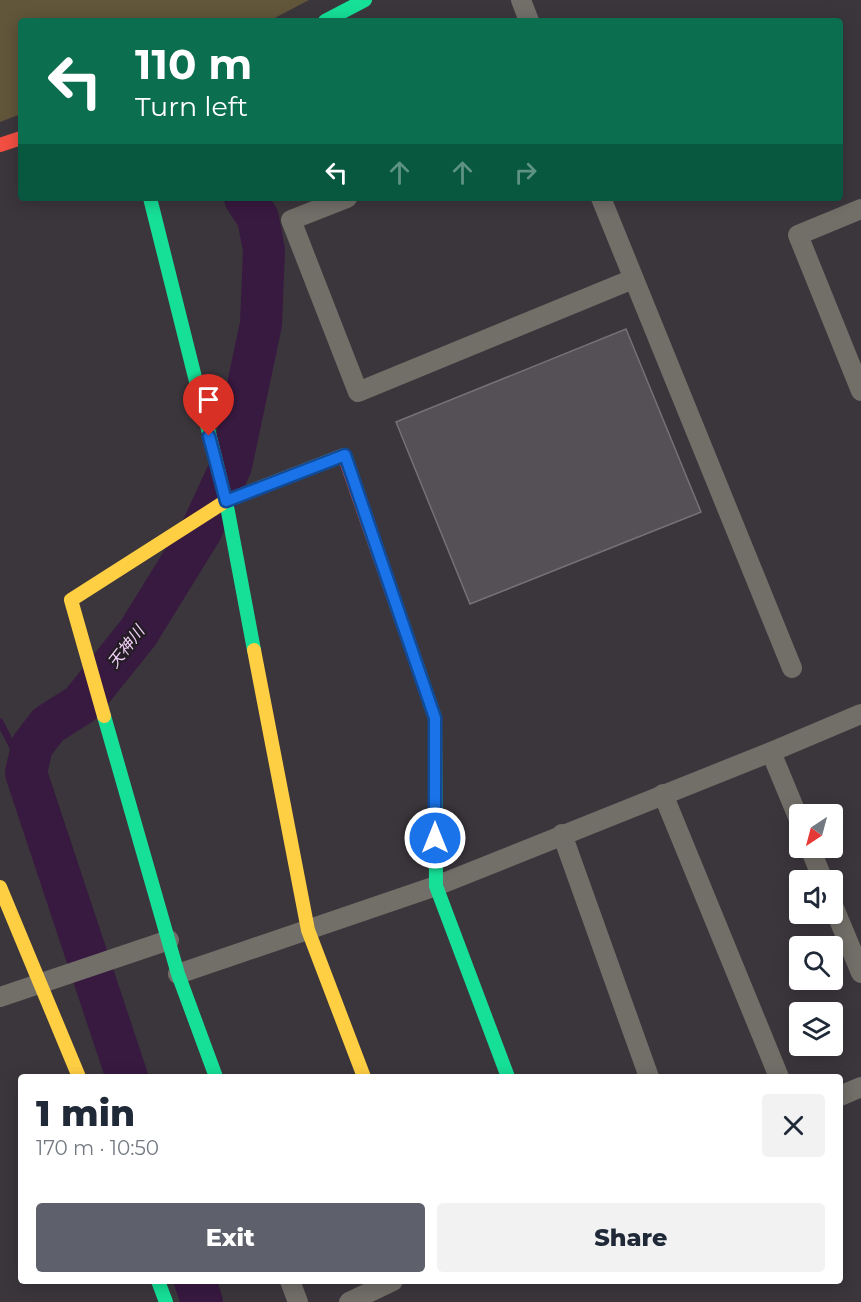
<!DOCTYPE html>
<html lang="en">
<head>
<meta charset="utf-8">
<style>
	:root { --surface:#fff; --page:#f2f2f3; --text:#1f2937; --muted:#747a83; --accent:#5e616c }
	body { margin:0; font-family:Montserrat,"Noto Sans JP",sans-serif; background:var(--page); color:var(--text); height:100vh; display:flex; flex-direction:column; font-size:22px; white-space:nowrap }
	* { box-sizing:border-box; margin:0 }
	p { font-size:20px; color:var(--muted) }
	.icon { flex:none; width:33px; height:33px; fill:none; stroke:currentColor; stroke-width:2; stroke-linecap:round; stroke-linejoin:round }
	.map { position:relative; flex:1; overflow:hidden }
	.details { position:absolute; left:18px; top:1074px; width:825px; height:210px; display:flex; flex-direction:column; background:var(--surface); border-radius:6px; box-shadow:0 3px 15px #0003 }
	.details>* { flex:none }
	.top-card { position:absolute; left:18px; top:18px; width:825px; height:183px; border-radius:6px; box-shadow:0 3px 15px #0003; background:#0b6e4f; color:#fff; overflow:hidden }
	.needle { width:39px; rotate:216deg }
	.buttons { position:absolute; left:789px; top:804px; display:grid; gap:12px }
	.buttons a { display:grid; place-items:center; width:54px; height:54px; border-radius:6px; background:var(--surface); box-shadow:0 3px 15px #0003; font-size:30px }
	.pin { position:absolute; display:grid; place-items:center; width:51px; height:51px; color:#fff; margin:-62px -26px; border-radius:50% 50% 50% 0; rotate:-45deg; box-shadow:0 0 6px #0007 }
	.pin .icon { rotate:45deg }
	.me { position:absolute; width:66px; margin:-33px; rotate:0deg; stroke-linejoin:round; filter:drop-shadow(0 0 4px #0008) }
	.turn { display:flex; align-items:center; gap:21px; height:126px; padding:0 18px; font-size:27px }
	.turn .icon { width:78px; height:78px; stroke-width:2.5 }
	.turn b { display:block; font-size:42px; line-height:51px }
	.lanes { display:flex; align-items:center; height:57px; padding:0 18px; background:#0003; justify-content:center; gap:30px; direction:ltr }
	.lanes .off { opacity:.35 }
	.round { display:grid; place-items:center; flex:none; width:63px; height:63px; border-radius:6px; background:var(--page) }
	.summary { display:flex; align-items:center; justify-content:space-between; height:102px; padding:0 18px }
	h1 { font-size:36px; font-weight:800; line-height:45px }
	.primary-button { display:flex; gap:12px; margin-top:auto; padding:12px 18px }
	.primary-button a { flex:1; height:69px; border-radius:6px; background:var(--accent); color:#fff; font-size:24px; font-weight:800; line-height:69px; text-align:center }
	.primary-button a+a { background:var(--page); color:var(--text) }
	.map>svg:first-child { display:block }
	.green { fill:#61553a }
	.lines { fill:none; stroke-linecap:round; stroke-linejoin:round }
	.stream { stroke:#381940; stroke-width:7 }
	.river { stroke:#381940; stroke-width:42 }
	.building { fill:#545055; stroke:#757176; stroke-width:1.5 }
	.street { stroke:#726e68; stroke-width:20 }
	.fast { stroke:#16e098; stroke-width:14 }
	.slow { stroke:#ffcf43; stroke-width:14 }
	.jam { stroke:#f24e42; stroke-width:14 }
	.route-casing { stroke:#114b97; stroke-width:15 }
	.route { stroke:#1a73e8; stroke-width:10 }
	.labels { text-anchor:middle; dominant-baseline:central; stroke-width:4.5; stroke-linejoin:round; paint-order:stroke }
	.water-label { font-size:16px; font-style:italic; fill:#f3d0fa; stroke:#211d22 }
</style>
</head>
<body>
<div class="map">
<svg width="861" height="1302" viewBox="0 0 861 1302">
	<rect width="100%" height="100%" fill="#3b363c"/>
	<polygon class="green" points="0,0 309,0 269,21 21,21 21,114 0,122"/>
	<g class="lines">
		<polyline class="stream" points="0,722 26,773"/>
		<g class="river">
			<polyline points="127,1077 26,773 32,746 48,725 81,704 138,633 201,531 231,466 261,324 264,250 258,218 245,198"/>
			<polyline points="195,1281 202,1302"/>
		</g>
	</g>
	<polygon class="building" points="626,329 701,512 470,604 396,422"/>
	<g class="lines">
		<g class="street">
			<polyline points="521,0 529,21"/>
			<polyline points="347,198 291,220 358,392 633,279"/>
			<polyline points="601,198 792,668"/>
			<polyline points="861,209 798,235 861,391"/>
			<polyline points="771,752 800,822"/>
			<polyline points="663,794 779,1077"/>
			<polyline points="562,834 649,1077"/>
			<polyline points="810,848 823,880"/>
			<polyline points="832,903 861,973"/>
			<polyline points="178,974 436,886 771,752 861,714"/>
			<polyline points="0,997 169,940"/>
			<polyline points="840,1096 861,1087"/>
			<polyline points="290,1281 298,1302"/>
			<polyline points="349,1302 393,1281"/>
		</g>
		<g class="fast">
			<polyline points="325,21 365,0"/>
			<polyline points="150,198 226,501 254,650"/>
			<polyline points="417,665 435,718 436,886 508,1077"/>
			<polyline points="104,716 178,974 216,1077"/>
			<polyline points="158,1281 166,1302"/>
		</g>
		<g class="slow">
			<polyline points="254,650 308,930 364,1077"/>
			<polyline points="104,716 71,600 226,501 344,455"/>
			<polyline points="0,887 79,1077"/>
		</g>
		<g class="jam">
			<polyline points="0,145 21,138"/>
			<polyline points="344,455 417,665"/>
		</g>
	</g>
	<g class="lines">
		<defs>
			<polyline id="route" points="209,436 226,501 345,455 435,718 435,838"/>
		</defs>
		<use href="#route" class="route-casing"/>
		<use href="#route" class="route"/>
	</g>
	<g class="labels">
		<g class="water-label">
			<text transform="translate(126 647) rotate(-52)">天神川</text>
		</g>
	</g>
</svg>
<div class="buttons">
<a><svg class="needle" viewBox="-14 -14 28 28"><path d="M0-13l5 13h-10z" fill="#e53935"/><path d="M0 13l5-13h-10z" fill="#747a83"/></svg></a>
<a><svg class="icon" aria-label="sound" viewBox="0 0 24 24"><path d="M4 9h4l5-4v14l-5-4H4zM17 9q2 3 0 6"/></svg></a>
<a><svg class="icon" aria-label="search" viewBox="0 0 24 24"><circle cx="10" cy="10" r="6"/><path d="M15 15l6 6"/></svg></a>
<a><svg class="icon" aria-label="layers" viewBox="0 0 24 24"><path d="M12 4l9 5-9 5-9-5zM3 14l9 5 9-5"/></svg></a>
</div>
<div class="pin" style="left:209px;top:436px;background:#d93025"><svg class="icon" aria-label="arrive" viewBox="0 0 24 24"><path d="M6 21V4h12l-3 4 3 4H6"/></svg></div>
<svg class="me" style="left:435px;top:838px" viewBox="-20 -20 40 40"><circle r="17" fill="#1a73e8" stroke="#fff" stroke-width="3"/><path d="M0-11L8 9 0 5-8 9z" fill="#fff"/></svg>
<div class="top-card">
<div class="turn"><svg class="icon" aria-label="left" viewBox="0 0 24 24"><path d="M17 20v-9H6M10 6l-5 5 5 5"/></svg><div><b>110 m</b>Turn left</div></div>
<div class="lanes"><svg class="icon" aria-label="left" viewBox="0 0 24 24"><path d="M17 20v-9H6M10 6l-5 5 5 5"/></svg><svg class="icon off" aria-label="ahead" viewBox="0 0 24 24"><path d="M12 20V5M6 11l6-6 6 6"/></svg><svg class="icon off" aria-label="ahead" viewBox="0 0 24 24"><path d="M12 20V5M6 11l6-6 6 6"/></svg><svg class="icon off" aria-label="right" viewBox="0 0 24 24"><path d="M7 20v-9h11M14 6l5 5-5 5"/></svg></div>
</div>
<section class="details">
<div class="summary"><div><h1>1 min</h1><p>170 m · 10:50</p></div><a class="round"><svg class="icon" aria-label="close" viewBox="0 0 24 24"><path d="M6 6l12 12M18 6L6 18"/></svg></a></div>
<div class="primary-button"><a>Exit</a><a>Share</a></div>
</section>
</div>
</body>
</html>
